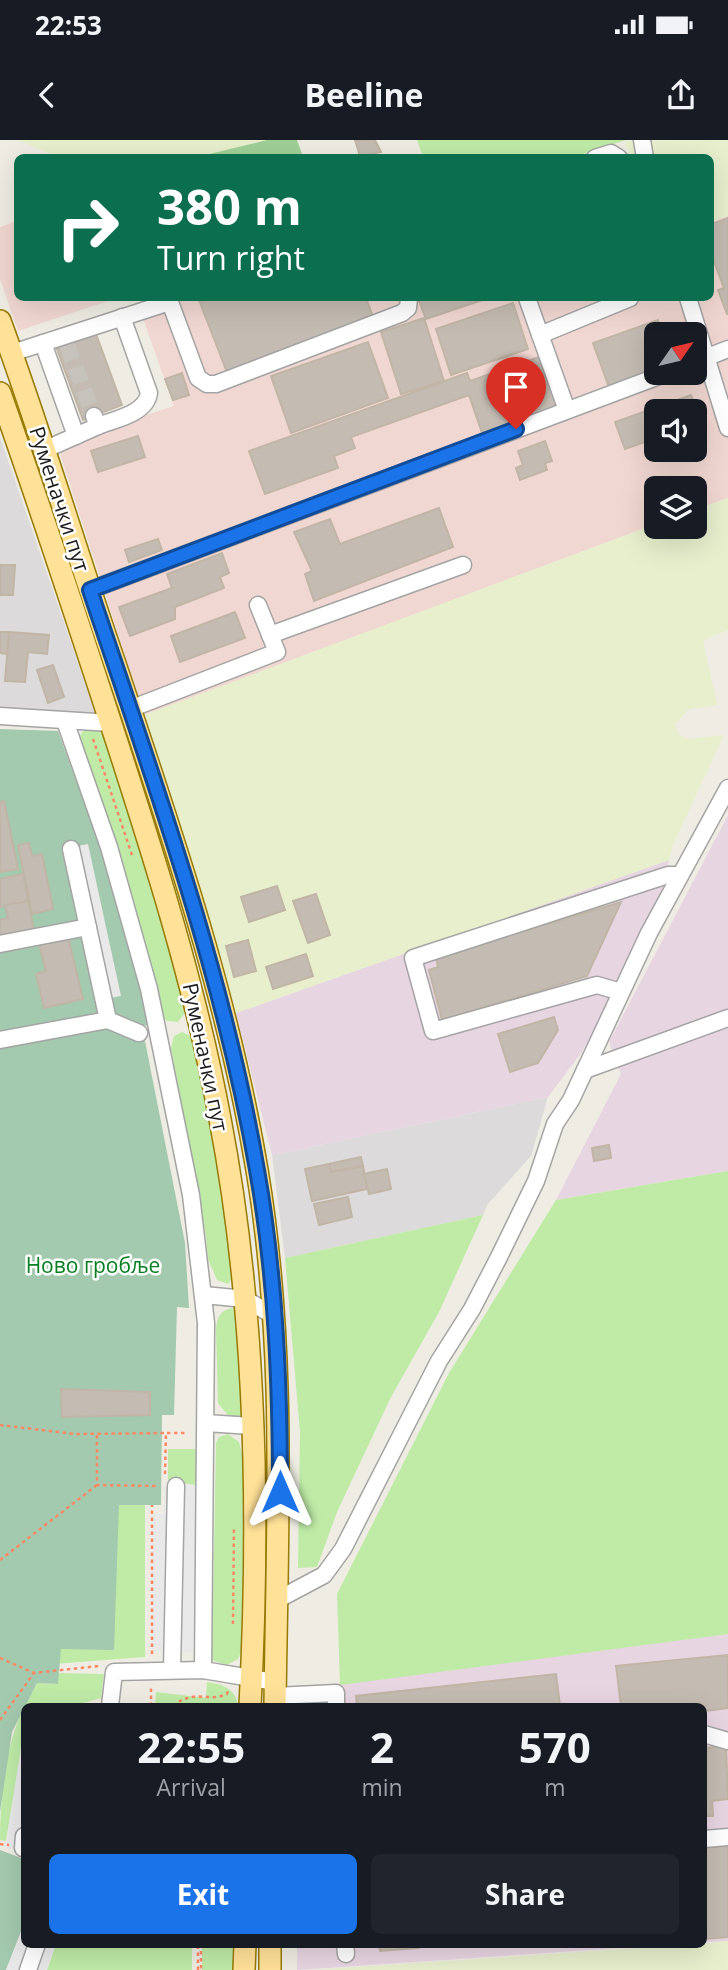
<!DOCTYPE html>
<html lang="en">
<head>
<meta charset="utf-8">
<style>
	:root { --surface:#171b24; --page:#20242c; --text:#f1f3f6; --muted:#9ea1a6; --accent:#1a73e8 }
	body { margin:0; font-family:"Open Sans",sans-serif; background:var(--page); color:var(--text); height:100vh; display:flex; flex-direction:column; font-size:26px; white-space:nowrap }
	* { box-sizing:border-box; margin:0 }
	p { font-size:23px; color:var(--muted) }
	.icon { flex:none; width:38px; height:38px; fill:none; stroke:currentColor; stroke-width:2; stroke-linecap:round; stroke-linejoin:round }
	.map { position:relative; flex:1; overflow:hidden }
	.panel { position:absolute; left:21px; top:1563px; width:686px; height:245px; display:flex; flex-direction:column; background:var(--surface); border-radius:10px; box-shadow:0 7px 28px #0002 }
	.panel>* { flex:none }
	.hud { position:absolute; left:14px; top:14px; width:700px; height:147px; border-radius:10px; box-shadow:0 7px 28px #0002; background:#0b6e4f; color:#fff; overflow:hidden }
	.needle { width:46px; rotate:56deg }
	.controls { position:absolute; left:644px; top:182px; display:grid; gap:14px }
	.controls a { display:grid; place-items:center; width:63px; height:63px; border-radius:10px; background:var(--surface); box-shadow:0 7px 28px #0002; font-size:35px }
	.pin { position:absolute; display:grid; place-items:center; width:60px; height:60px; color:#fff; margin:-72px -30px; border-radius:50% 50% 50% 0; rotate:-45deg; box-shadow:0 0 7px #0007 }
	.pin .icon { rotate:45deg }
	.me { position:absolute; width:77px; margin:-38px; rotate:0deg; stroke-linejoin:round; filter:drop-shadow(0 0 5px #0008) }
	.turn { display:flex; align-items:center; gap:24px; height:147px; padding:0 28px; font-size:32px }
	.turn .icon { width:91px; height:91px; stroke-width:2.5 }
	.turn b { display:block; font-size:49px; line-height:60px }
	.eta { display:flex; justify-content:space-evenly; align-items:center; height:119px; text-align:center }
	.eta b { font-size:42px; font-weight:700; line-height:49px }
	.cta { display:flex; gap:14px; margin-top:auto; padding:14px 28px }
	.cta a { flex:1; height:80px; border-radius:10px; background:var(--accent); color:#fff; font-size:28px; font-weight:700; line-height:80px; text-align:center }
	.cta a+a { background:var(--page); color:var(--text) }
	.status { display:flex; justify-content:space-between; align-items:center; height:49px; padding:0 35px; background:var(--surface); direction:ltr }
	.status svg { height:19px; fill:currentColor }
	header { display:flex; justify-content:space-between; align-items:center; height:91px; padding:0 28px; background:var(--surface); font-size:32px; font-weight:700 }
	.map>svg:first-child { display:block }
	.residential { fill:#dcdada }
	.commercial { fill:#f1d7d1; fill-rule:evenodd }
	.industrial { fill:#e8d5e2 }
	.farmland { fill:#e7efcd }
	.grass { fill:#bfeba7 }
	.forest { fill:#9fd096 }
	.cemetery { fill:#a3c9ae }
	.parking { fill:#e9e9e9 }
	.building { fill:#c4bcb2; stroke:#c1b5a5; stroke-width:2 }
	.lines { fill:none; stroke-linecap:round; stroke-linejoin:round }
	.minor-tunnel { stroke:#c5c3bb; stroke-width:16; stroke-dasharray:16 8; stroke-linecap:butt }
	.minor-casing { stroke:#a4a4a4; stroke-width:19 }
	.major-casing { stroke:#977a00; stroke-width:24 }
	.path { stroke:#fe8a65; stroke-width:2.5; stroke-dasharray:3.5 3.5; stroke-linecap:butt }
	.minor { stroke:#fff; stroke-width:16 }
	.major { stroke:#ffe198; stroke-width:21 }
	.route-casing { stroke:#114b97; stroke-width:18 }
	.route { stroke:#1a73e8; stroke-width:12 }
	.labels { text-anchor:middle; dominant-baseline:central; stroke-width:5; stroke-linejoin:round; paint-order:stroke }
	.street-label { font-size:21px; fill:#1d1d1d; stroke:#fff }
	.park-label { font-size:21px; fill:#087f22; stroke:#fff }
</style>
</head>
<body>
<div class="status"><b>22:53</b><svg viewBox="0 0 49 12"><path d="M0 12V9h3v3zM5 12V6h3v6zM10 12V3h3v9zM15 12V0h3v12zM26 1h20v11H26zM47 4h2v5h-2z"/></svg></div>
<header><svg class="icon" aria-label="back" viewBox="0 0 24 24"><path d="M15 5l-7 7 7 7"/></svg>Beeline<svg class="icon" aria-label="share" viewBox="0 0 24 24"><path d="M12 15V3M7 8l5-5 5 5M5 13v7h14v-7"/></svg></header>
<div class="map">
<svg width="728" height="1830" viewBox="0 0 728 1830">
	<rect width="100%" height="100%" fill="#efede3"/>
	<g class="residential">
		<polygon points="0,297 100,587 0,580"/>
		<polygon points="548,957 531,1016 487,1065 483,1075 285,1118 272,1015"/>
	</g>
	<g class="commercial">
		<path d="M728,76V358L695,370V348H656V384L144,575L57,304L174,266L140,170L173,158H710L711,82ZM656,194H695V233H656ZM656,271H695V310H656Z"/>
		<polygon points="17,81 18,158 117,158 18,191 0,139 0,87"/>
	</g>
	<g class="industrial">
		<polygon points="728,675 728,1031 556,1060 621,934 609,902"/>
		<polygon points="669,720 662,753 603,873 582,912 548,957 272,1015 236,873"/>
		<polygon points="728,1494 728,1801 704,1802 704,1566 324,1566 324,1545"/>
		<polygon points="297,1804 678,1804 297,1830"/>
	</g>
	<g class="farmland">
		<polygon points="18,0 267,0 197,18 58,17"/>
		<polygon points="728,0 728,76 711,82 710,18 631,17 625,1"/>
		<polygon points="728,358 728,490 703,500 717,565 689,569 675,584 679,595 688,599 724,595 673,705 669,720 236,873 211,784 144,575 656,384 656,387 695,387 695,370"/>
		<polygon points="728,1801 728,1830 313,1830 704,1804"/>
	</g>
	<g class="grass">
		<polygon points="417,0 626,0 571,18 423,17"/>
		<polygon points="89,588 98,589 103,596 139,701 187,870 178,882 167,881 162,876 78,600 82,592"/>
		<polygon points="182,892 193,897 223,1046 233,1137 228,1144 217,1140 208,1119 206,1097 171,908 174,896"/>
		<polygon points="728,1031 728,1494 340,1545 337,1454 449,1233 556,1060"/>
		<polygon points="483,1075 439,1172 391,1257 337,1372 317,1427 298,1428 300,1292 285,1118"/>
		<path d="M234,1168L238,1173L243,1275L231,1279L218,1263L216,1189C217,1176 221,1169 234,1168Z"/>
		<polygon points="228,1294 239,1302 244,1322 244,1505 238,1519 227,1525 212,1520 216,1303 219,1297"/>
		<polygon points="168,1309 196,1309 196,1345 168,1341"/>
		<polygon points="145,1357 145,1517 41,1525 0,1425 61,1377"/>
		<polygon points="59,1533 104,1534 101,1558 73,1566 25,1566 37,1543 57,1544"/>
		<path d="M207,1542C223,1544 236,1549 238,1566H155L156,1552L206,1558Z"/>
		<path d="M24,1567V1595L6,1701L0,1700C0,1656 5,1607 24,1567Z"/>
		<polygon points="56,1804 192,1804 192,1830 47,1830"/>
		<rect x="202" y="1804" width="32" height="26"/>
	</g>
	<polygon class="forest" points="267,0 297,0 303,17 197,17"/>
	<g class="cemetery">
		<polygon points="0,589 58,591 100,706 152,884 142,886 185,1103 189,1168 177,1167 174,1275 162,1275 161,1365 119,1365 114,1510 61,1509 58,1544 37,1543 12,1592 0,1672"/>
		<polygon points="0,1710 24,1719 24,1784 6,1830 0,1830"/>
	</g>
	<g class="parking">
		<polygon points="88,704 121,856 110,858 78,706"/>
		<polygon points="196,1345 193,1512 152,1511 152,1374 164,1374 164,1346"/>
		<polygon points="23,1595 24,1595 24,1711 5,1708"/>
		<polygon points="24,1784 24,1804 56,1804 47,1830 6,1830"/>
	</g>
	<g class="building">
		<polygon points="355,0 375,0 381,12 360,16"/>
		<polygon points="728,78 728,174 727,174 718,150 724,148 710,111 710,85"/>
		<polygon points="206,158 366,158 374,179 228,235 199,160"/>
		<polygon points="418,158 488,158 426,179"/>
		<polygon points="513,163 528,209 451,235 436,189"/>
		<polygon points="424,178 444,241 401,254 381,192"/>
		<polygon points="658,180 663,194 656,194 656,233 610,250 593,203"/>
		<polygon points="96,194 122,265 83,280 57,209"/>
		<polygon points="368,202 388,258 291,293 271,236"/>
		<polygon points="542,216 560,266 482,293 469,255 351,297 355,308 334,316 338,328 265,354 249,311 467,233 470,241"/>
		<polygon points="182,233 189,255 173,260 165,239"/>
		<polygon points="691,255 701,282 695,284 695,271 656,271 656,298 625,309 615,282"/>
		<polygon points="138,296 145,317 98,332 91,311"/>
		<polygon points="545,301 552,321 545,323 547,330 520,340 516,328 523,325 518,311"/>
		<polygon points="439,368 453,407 314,461 305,434 312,431 294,392 330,379 340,404"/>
		<polygon points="158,399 162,410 129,422 125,410"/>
		<polygon points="222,413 229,433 220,437 224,448 175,467 175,479 130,496 119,467 172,448 167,434"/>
		<polygon points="0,425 15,425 13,455 0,455"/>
		<polygon points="235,472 245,498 180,522 171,496"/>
		<polygon points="0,492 9,492 8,514 0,513"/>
		<polygon points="9,492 49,495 47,514 28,512 25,542 5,541"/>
		<polygon points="53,525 64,557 48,563 37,530"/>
		<polygon points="4,661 18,729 0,732 0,662"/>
		<polygon points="29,703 32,716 42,714 53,769 32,774 18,705"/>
		<polygon points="23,734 28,761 0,767 0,739"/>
		<polygon points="277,746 285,770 249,782 241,757"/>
		<polygon points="316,754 330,795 308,803 293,761"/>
		<polygon points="28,761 34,790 0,797 0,780 8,778 5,765"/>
		<polygon points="621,762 587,836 442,880 429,830 438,827 436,817"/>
		<polygon points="68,797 83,859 44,868 36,834 46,831 39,803"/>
		<polygon points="248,800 256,831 234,837 226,806"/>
		<polygon points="306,814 313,836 273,849 266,827"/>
		<polygon points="554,877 558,890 538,923 510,932 498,894"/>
		<polygon points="609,1005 611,1018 594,1021 592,1008"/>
		<polygon points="361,1017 363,1026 331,1032 329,1024"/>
		<polygon points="329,1024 331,1032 363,1026 367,1049 312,1061 305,1029"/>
		<polygon points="387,1029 391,1049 369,1054 364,1034"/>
		<polygon points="348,1057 352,1077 319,1085 314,1064"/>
		<polygon points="61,1249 150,1252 150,1275 62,1277"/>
		<polygon points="728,1515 728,1568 704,1571 704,1566 621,1566 616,1526"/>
		<polygon points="556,1534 560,1566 357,1566 356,1556"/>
		<polygon points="726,1606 728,1659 712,1661 713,1676 704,1676 704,1608"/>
		<polygon points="728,1706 728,1797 704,1799 704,1708"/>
		<polygon points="379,1804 419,1804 419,1808 380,1811"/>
	</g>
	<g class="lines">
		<polyline class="minor-tunnel" points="67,205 94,276"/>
		<defs>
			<g id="minor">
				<polyline points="642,0 645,18"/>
				<polyline points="595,18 611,13 619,18"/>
				<polyline points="527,158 564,262"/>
				<polyline points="688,158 728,288"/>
				<polyline points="540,195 630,158"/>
				<polyline points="43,203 76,296"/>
				<polyline points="12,213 170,162 198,238 207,244 216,244 402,173 408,168 409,158"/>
				<polyline points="695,222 728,209"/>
				<path d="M98,286C115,279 146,274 149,253L122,177"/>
				<polyline points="44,310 98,286 94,276"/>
				<polyline points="90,450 667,233"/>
				<polyline points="270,495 463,425"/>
				<polyline points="130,569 277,512 258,465"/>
				<polyline points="0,576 111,583"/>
				<polyline points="65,581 109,707 149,849 191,1055 206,1183 203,1530"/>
				<polyline points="71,709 108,880"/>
				<polyline points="0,804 88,787"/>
				<polyline points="621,852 597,845 433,891 413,818 668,735 680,735"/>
				<polyline points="0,900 108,880 139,893"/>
				<polyline points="585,930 728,878"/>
				<polyline points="204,1155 245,1159 274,1176"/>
				<polyline points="206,1283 251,1286"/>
				<polyline points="277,1460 324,1435 343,1409 439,1221 472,1169 499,1117 536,1041 555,984 571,960 649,793 728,648"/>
				<polyline points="172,1530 176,1346"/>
				<polyline points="275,1556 336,1553 336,1566"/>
				<polyline points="110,1566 114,1532 203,1530 275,1542"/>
				<polyline points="704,1594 728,1601"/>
				<polyline points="704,1699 728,1697"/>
				<polyline points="23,1708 24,1696"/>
				<polyline points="345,1804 346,1814"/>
				<polyline points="28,1830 37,1804"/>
			</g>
			<g id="major">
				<path d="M0,181C41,293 75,408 114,521C170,688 228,856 257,1030C287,1208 277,1387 275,1566"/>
				<path d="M0,253C39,364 76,476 112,587C154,716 195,845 220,979C256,1167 260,1375 250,1566"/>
				<polyline points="244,1830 245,1804"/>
				<polyline points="270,1830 270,1804"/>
			</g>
		</defs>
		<use href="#minor" class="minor-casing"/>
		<use href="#major" class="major-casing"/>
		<g class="path">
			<polyline points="93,599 132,715"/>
			<polyline points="0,1285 75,1294 166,1293"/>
			<polyline points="97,1295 97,1345 159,1346"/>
			<polyline points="165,1334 166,1293 188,1293"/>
			<polyline points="0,1420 97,1345"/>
			<polyline points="233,1484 234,1386"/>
			<polyline points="152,1514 152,1365"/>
			<polyline points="0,1518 34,1533"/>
			<polyline points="151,1566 151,1545"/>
			<path d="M173,1566C195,1548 207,1563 227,1554L228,1550"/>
			<polyline points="0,1580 34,1533 99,1526"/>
			<polyline points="0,1704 9,1705"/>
			<polyline points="201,1804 201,1830"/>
			<polyline points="198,1830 198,1804"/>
		</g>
		<use href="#minor" class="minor"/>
		<use href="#major" class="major"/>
	</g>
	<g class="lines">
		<defs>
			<path id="route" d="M280,1352C280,1245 276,1136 257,1030C223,832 154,641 90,450L516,289"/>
		</defs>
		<use href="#route" class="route-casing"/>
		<use href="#route" class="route"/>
	</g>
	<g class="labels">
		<g class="street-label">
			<text transform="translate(60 359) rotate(72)">Руменачки пут</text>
			<text transform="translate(206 917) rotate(78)">Руменачки пут</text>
		</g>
		<g class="park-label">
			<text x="93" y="1125">Ново гробље</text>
		</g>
	</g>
</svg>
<div class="controls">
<a><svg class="needle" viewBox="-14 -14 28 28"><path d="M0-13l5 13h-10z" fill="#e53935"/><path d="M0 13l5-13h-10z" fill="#9ea1a6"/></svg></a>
<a><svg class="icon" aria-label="sound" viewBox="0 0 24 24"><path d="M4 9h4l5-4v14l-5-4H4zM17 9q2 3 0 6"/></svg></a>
<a><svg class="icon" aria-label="layers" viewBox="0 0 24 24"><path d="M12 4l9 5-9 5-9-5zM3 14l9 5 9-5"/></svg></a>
</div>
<div class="pin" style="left:516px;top:289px;background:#d93025"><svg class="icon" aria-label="arrive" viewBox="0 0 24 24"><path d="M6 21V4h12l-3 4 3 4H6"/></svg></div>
<svg class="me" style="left:280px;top:1352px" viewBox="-20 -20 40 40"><path d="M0-17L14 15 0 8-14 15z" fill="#1a73e8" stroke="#fff" stroke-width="4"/></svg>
<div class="hud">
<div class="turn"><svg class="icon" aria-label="right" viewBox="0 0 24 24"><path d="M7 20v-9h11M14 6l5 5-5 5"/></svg><div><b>380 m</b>Turn right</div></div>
</div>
<section class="panel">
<div class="eta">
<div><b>22:55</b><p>Arrival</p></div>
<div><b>2</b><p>min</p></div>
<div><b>570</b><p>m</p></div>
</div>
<div class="cta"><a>Exit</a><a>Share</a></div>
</section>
</div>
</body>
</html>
